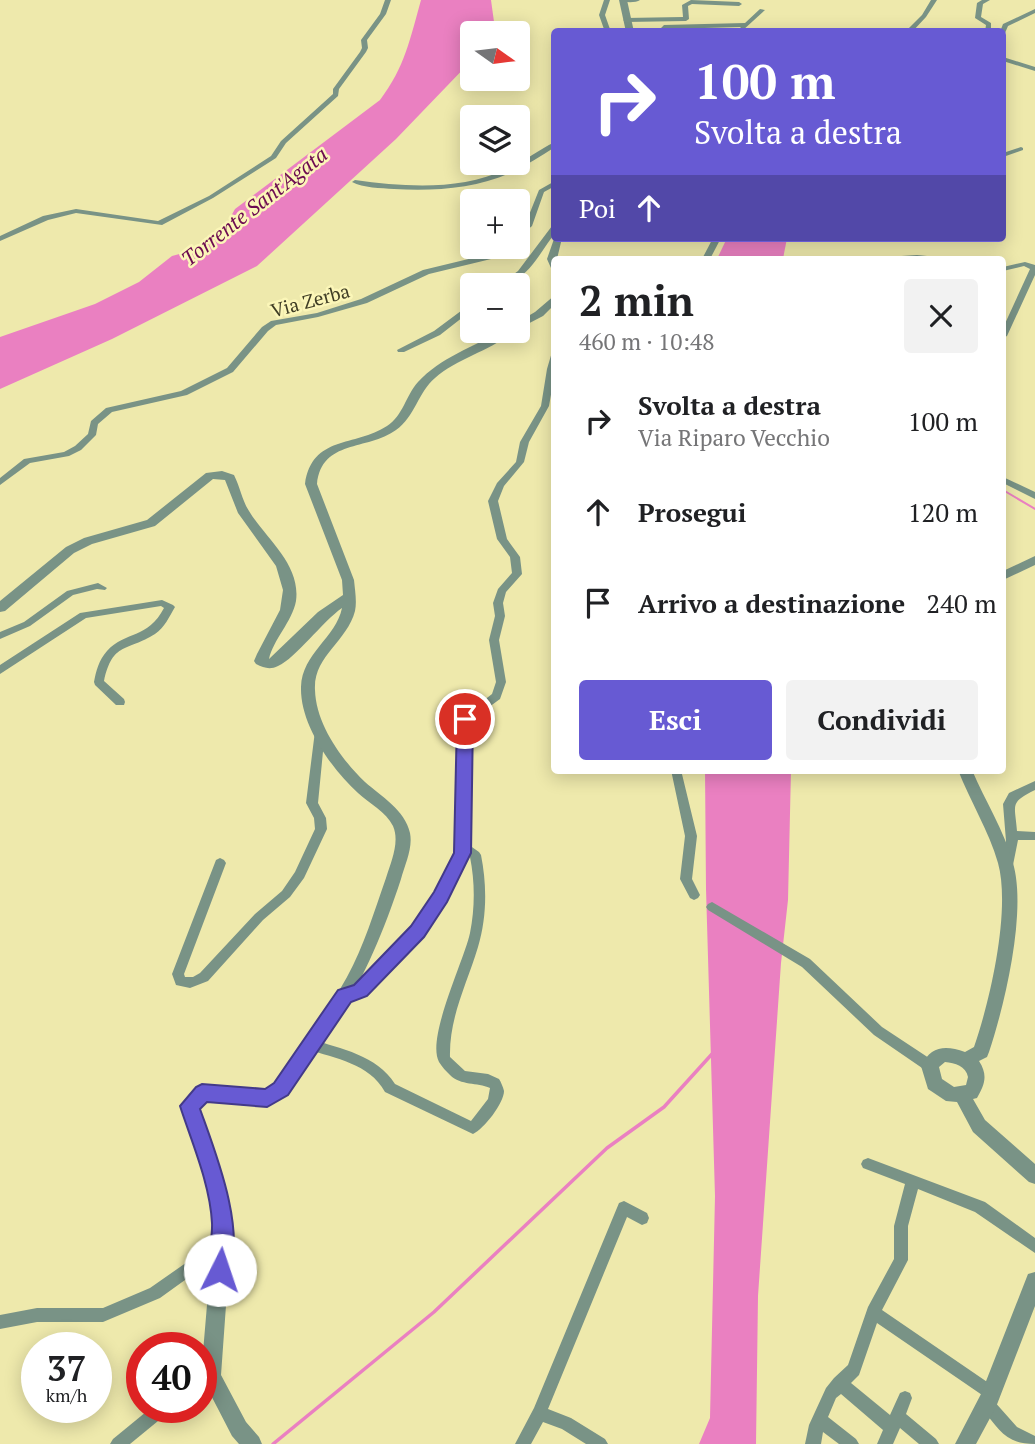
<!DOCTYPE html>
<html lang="it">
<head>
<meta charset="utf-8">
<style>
	:root { --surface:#fff; --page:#f2f2f2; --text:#202124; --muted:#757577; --accent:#675ad3 }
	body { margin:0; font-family:"PT Serif",serif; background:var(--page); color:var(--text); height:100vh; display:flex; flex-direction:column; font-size:26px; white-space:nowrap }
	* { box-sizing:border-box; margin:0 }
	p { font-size:23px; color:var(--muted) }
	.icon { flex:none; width:38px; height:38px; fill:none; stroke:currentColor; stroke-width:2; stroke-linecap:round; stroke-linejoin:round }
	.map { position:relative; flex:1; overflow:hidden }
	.side { position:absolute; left:551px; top:256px; width:455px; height:518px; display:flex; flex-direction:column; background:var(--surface); border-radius:7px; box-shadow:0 4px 18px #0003 }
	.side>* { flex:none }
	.top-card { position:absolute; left:551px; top:28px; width:455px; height:214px; border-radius:7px; box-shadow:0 4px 18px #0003; background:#675ad3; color:#fff; overflow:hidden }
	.needle { width:46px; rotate:104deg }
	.tools { position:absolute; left:460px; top:21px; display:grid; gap:14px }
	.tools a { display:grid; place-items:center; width:70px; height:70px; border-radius:7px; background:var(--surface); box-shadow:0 4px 18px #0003; font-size:35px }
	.speed { position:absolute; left:21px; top:1332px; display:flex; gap:14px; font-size:35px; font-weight:700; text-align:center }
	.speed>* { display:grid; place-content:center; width:91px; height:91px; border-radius:50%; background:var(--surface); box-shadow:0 4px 18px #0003; line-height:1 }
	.speed small { font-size:18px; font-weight:400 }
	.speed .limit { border:10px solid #d22; background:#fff; color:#111 }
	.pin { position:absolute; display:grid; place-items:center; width:60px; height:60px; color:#fff; margin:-30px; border:4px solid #fff; border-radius:50%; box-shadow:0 2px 7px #0007 }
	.me { position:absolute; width:77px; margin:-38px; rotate:4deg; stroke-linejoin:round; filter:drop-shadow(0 0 5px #0008) }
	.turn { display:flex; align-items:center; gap:24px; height:147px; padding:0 28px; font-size:32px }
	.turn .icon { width:91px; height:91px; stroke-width:2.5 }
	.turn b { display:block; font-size:49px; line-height:60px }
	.then { display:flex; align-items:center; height:66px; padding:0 28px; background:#0003; gap:14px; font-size:26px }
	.round { display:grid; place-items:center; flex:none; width:74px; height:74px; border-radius:7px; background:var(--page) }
	.headline { display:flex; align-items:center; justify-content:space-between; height:119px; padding:0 28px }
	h1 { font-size:42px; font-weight:700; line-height:52px }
	.action { display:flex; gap:14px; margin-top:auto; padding:14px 28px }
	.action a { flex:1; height:80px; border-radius:7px; background:var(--accent); color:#fff; font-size:28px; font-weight:700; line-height:80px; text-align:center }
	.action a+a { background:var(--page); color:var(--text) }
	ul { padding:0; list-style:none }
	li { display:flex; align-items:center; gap:21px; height:91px; padding:0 28px }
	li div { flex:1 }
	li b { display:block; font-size:26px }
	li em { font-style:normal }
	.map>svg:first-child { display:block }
	.water { fill:#ea80c1 }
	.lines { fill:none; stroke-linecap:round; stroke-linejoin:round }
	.stream-far1 { stroke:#ea80c1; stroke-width:2 }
	.stream { stroke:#ea80c1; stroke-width:3.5 }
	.minor { fill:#799386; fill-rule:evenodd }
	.tertiary { fill:#799386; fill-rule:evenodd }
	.route { fill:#675ad3; stroke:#433a89; stroke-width:2 }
	.labels { text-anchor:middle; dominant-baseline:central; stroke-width:5; stroke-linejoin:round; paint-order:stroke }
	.far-street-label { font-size:19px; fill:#403e25; stroke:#fbf6b8 }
	.far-water-label { font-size:21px; font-style:italic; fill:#6c0b50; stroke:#fbf6b8 }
</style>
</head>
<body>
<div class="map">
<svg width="1035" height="1444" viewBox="0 0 1035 1444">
	<rect width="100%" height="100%" fill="#eee9ac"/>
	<g class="water">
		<path d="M421,0H491L495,29L493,33H472V60L396,139L257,266L112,339L0,389V337L95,304L139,282L172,256L198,249L211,242L225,227L235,209L380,100C405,67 410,39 421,0Z"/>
		<polygon points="727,238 787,238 783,259 717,259"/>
		<polygon points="705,770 791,770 788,900 781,963 758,1296 756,1444 699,1444 710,1418 715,1196 706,889"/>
	</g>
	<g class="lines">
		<polyline class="stream-far1" points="1003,490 1035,509"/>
		<polyline class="stream" points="273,1444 434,1312 607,1148 664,1107 712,1054"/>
		<g class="minor">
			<polygon points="385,0 391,0 386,14 367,40 368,48 366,52 339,89 338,96 286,143 276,158 213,198 162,225 76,213 48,220 0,241 0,236 43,216 76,209 158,221 209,196 271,156 281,141 333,94 333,89 360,52 362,48 361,40 380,14"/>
			<polygon points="604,0 610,0 605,15 611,32 605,32 599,15"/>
			<path d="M620,0H640C636,3 624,3 620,0Z"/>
			<polygon points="691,0 739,2 742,4 739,6 692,4 688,6 689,19 686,21 626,22 623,20 626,18 683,17 682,5"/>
			<polygon points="931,0 937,0 926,17 912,32 905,32 922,15"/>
			<polygon points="982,0 990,0 983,4 981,17 991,23 991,32 985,32 986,25 975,18 977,3"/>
			<polygon points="760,9 765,10 742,31 739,29 741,27 668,29 666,32 626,31 629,29 661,28 664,25 745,23"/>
			<polygon points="1035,9 1035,13 1008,26 1005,33 1000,32 1003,24"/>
			<polygon points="1003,57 1035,67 1035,71 1003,61"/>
			<path d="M555,142V147C541,156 527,165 512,172C475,189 434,191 394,189C381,188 363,188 352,182L355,180C406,187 459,191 507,169C524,162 538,150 555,142Z"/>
			<polygon points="1021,147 1023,148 1023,150 1003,157 1003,153"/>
			<polygon points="555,181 555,186 544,192 532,226 518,238 518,232 525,225 539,190"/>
			<path d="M552,226H555V233C541,251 525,285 499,285L518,271Z"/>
			<polygon points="713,238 721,238 710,259 702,259"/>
			<polygon points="502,247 511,247 491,259 429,274 367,303 318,317 276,325 268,331 233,372 187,395 112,412 98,424 96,435 81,450 69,456 30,463 0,485 0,478 24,459 64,452 75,446 88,434 91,421 106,408 181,391 227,368 262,327 271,321 317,313 361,299 423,270 485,255"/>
			<polygon points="917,255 937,257 941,259 882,259 886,257"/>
			<polygon points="1025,262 1035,265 1035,275 1007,336 1003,338 1003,328 1030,269 1024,266 1003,271 1003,267"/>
			<polygon points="469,305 472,305 472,310 440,335 404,352 398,352 397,350 434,331"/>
			<path d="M552,352H555V372L549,406L529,442L524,462L504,486L498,501L507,539L520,557L522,574L506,592L503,603L505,616L499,640L506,682L500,699L470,721L469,845L479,852L481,855C487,885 487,917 478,947C467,984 449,1017 450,1057L465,1071L488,1074L499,1079C501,1082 503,1087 504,1091C504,1103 484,1129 473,1134L385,1092C369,1063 336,1059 307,1049L305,1045L307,1041L311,1039C341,1049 377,1055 395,1084L471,1121L488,1099L490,1088C477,1082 461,1086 450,1075C446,1071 442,1067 439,1062C426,1038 464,961 470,933C475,908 475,882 470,857L466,855L460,871L422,935L364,995L345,1001L341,1000L339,996L341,992L356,987L414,929L451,867L458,842L460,719L492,694L496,682L489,640L495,616L493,603L498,589L512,573L510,557L497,539L488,501L497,483L516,462L520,442L541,406L547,369Z"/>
			<polygon points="1003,477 1035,492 1035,499 1003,483"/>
			<polygon points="98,583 107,588 105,590 97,589 73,595 30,626 0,639 0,632 24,622 67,591"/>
			<path d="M162,600L173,605L175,607C169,617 165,627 155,634C127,652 113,641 104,681L124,699L125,702L124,705H116L95,685L94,682C96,671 99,660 107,651C125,631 148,639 164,608L161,606L86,618L0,674V665L80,613Z"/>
			<polygon points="320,727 325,731 318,803 326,818 327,829 304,878 290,897 263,920 208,981 190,988 176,985 172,974 216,860 220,858 224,860 226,863 184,974 185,977 193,977 200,973 255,914 282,891 295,872 315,829 314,818 306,803 315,731"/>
			<polygon points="671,770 681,770 697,836 692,879 700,895 698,898 694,900 690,898 680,879 685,836"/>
			<path d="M1035,781V790C1009,803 1015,804 1017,831L1035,832V840H1018L1013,865L1011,868L1007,870L1003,868L1001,865L1006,841L1003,804L1009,793Z"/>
			<polygon points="712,902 810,959 882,1027 935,1062 936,1066 935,1070 930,1072 925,1070 874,1035 802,967 708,910 706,907 708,904"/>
			<path d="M868,1158L985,1202L1035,1238V1253L975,1212L918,1189L908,1226V1260L882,1310L996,1388L998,1393L996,1398L993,1400L1017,1427L1035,1436V1444C1005,1444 1000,1430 982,1409L979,1404L982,1399L985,1397L877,1323L859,1375L851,1383L890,1415L900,1393L905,1391L910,1393L912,1398L906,1414L936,1439L939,1444H919L900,1428L893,1444H877L883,1430L841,1394L836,1398L828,1417L856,1439L859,1444H839L823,1432L821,1444H805L809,1425L826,1388L834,1378L848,1365L868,1307L894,1259V1226L905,1184L863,1168L861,1164L863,1160Z"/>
			<polygon points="624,1201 647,1213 649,1218 647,1223 642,1225 627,1217 548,1409 571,1418 605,1439 608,1444 586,1444 562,1429 543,1422 531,1444 515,1444 534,1408 619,1203"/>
			<polygon points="223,1237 228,1239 230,1244 228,1249 160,1298 103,1322 37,1322 0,1329 0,1315 37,1308 103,1308 150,1288"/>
			<polygon points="152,1407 172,1407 169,1412 130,1444 110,1444 113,1439"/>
		</g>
		<g class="tertiary">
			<polygon points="619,0 627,0 634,32 626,32"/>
			<polygon points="555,236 555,238 562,238 557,259 555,259 555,269 551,268 547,259"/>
			<polygon points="555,295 555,304 543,316 518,329 518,322 535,312"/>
			<path d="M502,331H514C493,350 458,358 435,378C418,392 415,417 396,430C367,451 322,439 317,484L354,580C355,591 357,601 355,611C347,642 313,656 315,690C316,724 341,759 365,782C381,796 405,810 410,833C413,848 405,864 401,879C378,949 354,999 312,1059C301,1075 291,1094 274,1103C261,1110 222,1102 206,1101L199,1108L221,1173L232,1222L221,1375L246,1422L259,1437L262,1444H239L232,1436L201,1376L214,1222L203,1173L181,1106L196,1087L202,1085L265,1090L275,1084C299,1048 326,1015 347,977C364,946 374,912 386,878C391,862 400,842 393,826C386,812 369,803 358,793C331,768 300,725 301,687C302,653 336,638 342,608C322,622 296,658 278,666C270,670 264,668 256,664L254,661L257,654L280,610L283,590L276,566L238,513L225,480L213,479L155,526L92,544L74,553L5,611L0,612V601L66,547L84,538L147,520L206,473L222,471L234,475C240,487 242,500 249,511C265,538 301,564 296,601C292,622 273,640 269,659L318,612L343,595L342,580L305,484C312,435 355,447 387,426C403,416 406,395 418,382C440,358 474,346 502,331Z"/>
			<polygon points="1035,556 1035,565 1003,580 1003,571"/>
			<path d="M958,770H972C985,801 1004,830 1013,863C1027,911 1005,1004 989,1052L987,1057L979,1061C988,1075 985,1084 977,1098L973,1099L985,1120L1035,1164V1184L1029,1182L973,1132L957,1102L946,1101L928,1089L921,1066C931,1046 945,1045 965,1052L974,1047C990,1001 1011,910 998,863C989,831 970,801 958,770ZM945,1062C955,1063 966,1066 968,1077L966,1085L954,1087L942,1079L939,1067Z"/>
			<polygon points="1035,1272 1035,1306 996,1407 976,1444 955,1444 981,1394 1028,1274"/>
		</g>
	</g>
	<path class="route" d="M465,713L473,719L471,853L447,902L424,937L367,996L351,1002L288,1095L267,1107L207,1102L200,1109C216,1154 247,1231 228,1278L220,1281L212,1278C205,1261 213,1241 212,1223C210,1184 192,1143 180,1106L196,1087L202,1084L265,1089L274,1083L338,990L354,985L411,926L434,892L454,853L457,719Z"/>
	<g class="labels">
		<g class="far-street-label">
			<text transform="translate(310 300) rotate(-15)">Via Zerba</text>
		</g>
		<g class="far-water-label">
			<text transform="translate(254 206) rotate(-38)">Torrente Sant'Agata</text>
		</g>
	</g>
</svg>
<div class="tools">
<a><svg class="needle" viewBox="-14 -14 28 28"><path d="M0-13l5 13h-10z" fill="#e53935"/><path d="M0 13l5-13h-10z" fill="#757577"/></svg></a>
<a><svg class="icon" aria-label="layers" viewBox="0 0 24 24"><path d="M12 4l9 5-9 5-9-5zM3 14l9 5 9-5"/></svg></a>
<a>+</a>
<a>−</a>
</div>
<div class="speed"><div>37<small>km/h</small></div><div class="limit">40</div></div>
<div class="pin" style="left:465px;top:719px;background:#d93025"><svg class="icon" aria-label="arrive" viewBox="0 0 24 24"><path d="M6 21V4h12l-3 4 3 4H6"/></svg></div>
<svg class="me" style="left:220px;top:1270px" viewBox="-20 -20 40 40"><circle r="19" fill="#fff"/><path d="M0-13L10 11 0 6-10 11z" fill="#675ad3"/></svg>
<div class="top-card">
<div class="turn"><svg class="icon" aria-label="right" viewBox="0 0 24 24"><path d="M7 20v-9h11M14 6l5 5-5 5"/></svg><div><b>100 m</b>Svolta a destra</div></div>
<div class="then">Poi<svg class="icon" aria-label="ahead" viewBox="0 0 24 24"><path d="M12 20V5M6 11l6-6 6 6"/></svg></div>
</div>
<section class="side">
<div class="headline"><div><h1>2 min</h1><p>460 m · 10:48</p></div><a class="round"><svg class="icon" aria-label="close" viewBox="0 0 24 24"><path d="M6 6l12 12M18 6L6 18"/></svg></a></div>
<ul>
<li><svg class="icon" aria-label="right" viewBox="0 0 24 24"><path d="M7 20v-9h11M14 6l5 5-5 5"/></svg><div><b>Svolta a destra</b><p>Via Riparo Vecchio</p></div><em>100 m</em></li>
<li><svg class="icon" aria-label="ahead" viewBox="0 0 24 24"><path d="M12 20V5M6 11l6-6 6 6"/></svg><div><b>Prosegui</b></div><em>120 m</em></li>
<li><svg class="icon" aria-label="arrive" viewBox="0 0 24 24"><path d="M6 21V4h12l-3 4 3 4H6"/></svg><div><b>Arrivo a destinazione</b></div><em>240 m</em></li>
</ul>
<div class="action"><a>Esci</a><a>Condividi</a></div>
</section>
</div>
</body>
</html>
